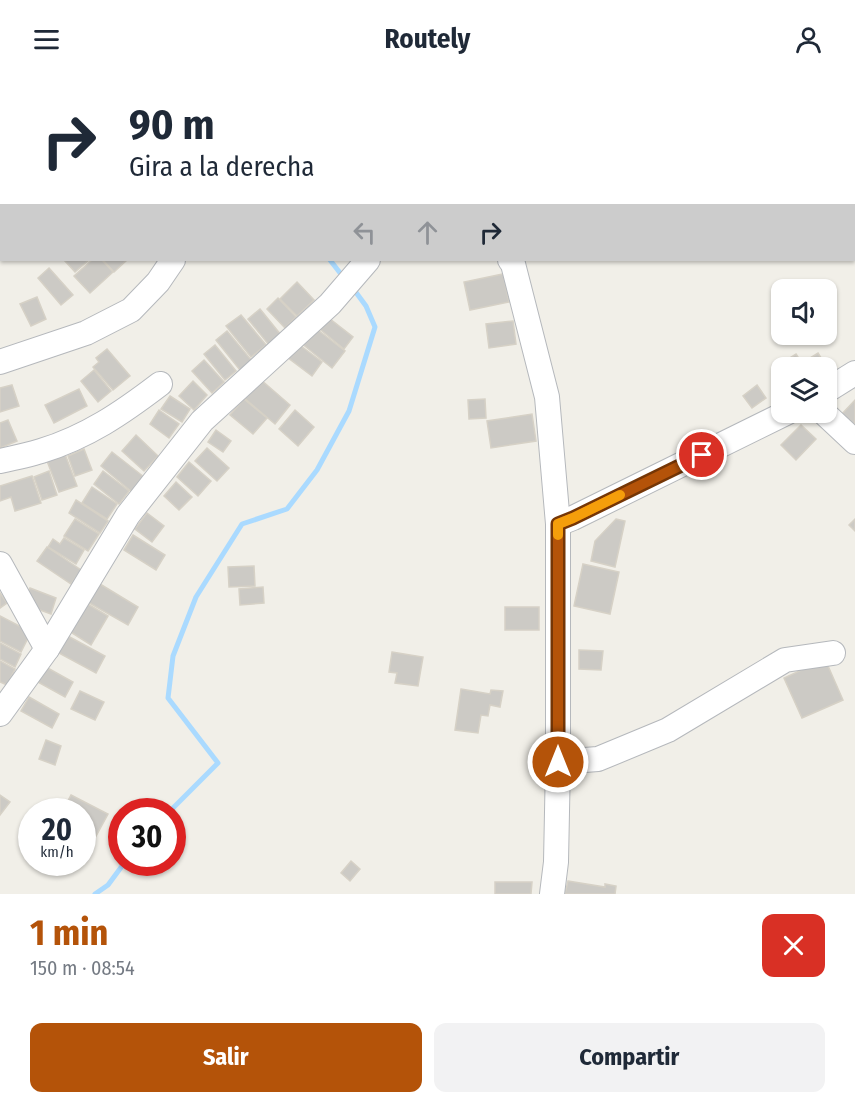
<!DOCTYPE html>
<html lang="es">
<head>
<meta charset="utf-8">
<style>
	:root { --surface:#fff; --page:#f2f2f3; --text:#1f2937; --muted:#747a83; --accent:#b45309 }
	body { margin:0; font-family:"Fira Sans Condensed",sans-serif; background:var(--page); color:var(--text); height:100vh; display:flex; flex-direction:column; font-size:22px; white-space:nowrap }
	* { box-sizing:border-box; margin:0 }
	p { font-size:20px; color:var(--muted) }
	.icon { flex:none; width:33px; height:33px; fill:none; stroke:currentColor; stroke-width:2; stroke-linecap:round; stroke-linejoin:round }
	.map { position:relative; height:816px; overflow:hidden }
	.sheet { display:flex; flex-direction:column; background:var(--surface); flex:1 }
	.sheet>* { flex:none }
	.banner { position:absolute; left:0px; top:0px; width:855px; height:183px; box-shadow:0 2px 4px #0004; background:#fff; color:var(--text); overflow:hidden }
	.tools { position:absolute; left:771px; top:201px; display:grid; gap:12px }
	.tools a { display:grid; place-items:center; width:66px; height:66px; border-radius:12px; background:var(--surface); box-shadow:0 2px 4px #0004; font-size:30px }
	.speed { position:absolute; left:18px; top:720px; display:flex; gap:12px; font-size:30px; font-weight:700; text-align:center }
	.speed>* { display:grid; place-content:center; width:78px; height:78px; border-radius:50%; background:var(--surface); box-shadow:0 2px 4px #0004; line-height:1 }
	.speed small { font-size:15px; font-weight:400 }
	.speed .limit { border:9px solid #d22; background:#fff; color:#111 }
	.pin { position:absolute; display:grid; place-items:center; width:51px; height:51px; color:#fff; margin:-26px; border:3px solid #fff; border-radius:50%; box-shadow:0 2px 6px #0007 }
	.me { position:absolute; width:66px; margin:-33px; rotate:0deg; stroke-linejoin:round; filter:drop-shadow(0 0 4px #0008) }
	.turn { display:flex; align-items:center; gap:21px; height:126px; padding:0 30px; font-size:27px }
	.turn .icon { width:78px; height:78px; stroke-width:2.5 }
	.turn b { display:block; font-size:42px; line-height:51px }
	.lanes { display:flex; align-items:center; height:57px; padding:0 30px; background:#0003; justify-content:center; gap:30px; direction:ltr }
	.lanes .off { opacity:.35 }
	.round { display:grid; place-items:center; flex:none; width:63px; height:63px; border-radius:12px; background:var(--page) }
	.head { display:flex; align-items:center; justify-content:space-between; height:102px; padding:0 30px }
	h1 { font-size:36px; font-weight:700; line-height:45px; color:var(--accent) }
	.button { display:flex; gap:12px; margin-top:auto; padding:12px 30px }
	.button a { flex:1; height:69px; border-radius:12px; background:var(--accent); color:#fff; font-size:24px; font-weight:700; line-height:69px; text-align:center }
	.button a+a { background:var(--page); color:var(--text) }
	header { display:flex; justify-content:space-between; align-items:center; height:78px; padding:0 30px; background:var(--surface); font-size:27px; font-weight:700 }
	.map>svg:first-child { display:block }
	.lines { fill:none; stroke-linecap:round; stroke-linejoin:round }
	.stream { stroke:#aadaff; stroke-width:5 }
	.building { fill:#cccac5; stroke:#d6d1c6; stroke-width:1.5 }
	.minor-casing { stroke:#b5b8bc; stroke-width:26 }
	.minor { stroke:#fff; stroke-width:24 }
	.route-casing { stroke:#753606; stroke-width:15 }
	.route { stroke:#b45309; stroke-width:10 }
	.slow { stroke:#f59e0b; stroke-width:10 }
</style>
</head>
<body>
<header><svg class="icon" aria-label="menu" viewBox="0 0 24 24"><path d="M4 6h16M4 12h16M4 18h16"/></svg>Routely<svg class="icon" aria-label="person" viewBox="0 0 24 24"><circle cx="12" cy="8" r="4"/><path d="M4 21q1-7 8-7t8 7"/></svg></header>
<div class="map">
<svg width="855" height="816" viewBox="0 0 855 816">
	<rect width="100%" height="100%" fill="#f1efe8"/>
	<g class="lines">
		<g class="stream">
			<polyline points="230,0 231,2"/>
			<polyline points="330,182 344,200"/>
			<polyline points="169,734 218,685 168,620 173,578 196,519 242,446 287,431 317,392 349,333 375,249 366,228 352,209"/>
			<polyline points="95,816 108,807 125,784"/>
		</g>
	</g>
	<g class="building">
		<polygon points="288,0 314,0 315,2 289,2"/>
		<polygon points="334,0 361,0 362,2 331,2"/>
		<polygon points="64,182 89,182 75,194"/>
		<polygon points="92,182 102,182 113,194 90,215 74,198"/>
		<polygon points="103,182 127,182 114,194"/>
		<polygon points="49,190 73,217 61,227 38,200"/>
		<polygon points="503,196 509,224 470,232 464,204"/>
		<polygon points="297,204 314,222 297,238 280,221"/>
		<polygon points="37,219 46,241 31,248 20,226"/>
		<polygon points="278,220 296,239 285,250 267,231"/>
		<polygon points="260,231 281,257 269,267 248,241"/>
		<polygon points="241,237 266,267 251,279 226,248"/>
		<polygon points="325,237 353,259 344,271 316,248"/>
		<polygon points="513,243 516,266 489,270 486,246"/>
		<polygon points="314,249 345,273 332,290 301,265"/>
		<polygon points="227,253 252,283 240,292 216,262"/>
		<polygon points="297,265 322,284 312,298 287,279"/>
		<polygon points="215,267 236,293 225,302 204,276"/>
		<polygon points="107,271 130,298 113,312 93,289 99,284 96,280"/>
		<polygon points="818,275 831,296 826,299 826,290 805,290 802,285"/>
		<polygon points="796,276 805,290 782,290 782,295 777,288"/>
		<polygon points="204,282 224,304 212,315 192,293"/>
		<polygon points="94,292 111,313 98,324 81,303"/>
		<polygon points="260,301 290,327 275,346 244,320"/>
		<polygon points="193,303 207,317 194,332 179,318"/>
		<polygon points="12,307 19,328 0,334 0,310"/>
		<polygon points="757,307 766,320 752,330 743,318"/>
		<polygon points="79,311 87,328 54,345 45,327"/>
		<polygon points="170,318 190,331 182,344 161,331"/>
		<polygon points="244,321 267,340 253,356 230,337"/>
		<polygon points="485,321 486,340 469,341 468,322"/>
		<polygon points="855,322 855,352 840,338"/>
		<polygon points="159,332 179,346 169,360 150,346"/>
		<polygon points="295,332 314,349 298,368 279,351"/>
		<polygon points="532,336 536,363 491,370 487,343"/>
		<polygon points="8,342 17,363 0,370 0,345"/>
		<polygon points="801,347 816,361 796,382 781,367"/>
		<polygon points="216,352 231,363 223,374 208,364"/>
		<polygon points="136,357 158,378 144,393 122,373"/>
		<polygon points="207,370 229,390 217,403 195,383"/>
		<polygon points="84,371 92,392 75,398 68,378"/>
		<polygon points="112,374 144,399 132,414 101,388"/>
		<polygon points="65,376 77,408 59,414 47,383"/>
		<polygon points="189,384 211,403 198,418 177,399"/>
		<polygon points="49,393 57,417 42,422 34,399"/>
		<polygon points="103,393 129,413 119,426 94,406"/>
		<polygon points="32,398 41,425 15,433 11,419 0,423 0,408"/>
		<polygon points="176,404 192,419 179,432 164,418"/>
		<polygon points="92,409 117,426 107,441 82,425"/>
		<polygon points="76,422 108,443 100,455 69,435"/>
		<polygon points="147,435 164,448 152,464 135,451"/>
		<polygon points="75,441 99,456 88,473 64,458"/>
		<polygon points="616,441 625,443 615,489 591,483 595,463"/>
		<polygon points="855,441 855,453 849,447"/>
		<polygon points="133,457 165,477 156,492 124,472"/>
		<polygon points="64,460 84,472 76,486 48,469 53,461 60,466"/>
		<polygon points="47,469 81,492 71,506 37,483"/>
		<polygon points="583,486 619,494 610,536 574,528"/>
		<polygon points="254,488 255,508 229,509 228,489"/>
		<polygon points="95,503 138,529 128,547 84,522"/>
		<polygon points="263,509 264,525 240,527 239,511"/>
		<polygon points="30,510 56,520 51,536 24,526"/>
		<polygon points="0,515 7,525 0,530"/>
		<polygon points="86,525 108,538 91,567 69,553"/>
		<rect x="505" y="529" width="34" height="23"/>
		<polygon points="0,538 31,554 21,574 0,563"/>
		<polygon points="66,557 105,578 96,595 57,574"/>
		<polygon points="0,565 21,576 15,589 0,581"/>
		<polygon points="579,572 603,573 601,592 579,591"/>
		<polygon points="392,574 423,579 418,608 395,605 397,595 389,594"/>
		<polygon points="825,581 843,622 802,640 784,600"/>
		<polygon points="0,583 15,591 7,607 0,604"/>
		<polygon points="44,588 73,604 65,619 36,603"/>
		<polygon points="461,611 490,616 491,612 503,613 500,629 490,627 488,638 481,637 478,655 455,652"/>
		<polygon points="80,613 104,624 95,642 71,631"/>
		<polygon points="29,619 59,636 52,650 21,633"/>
		<polygon points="46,662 61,668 55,687 39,681"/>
		<polygon points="0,717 10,724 0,737"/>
		<polygon points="71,717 108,736 95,760 82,753 82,734 62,734"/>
		<polygon points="351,783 360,791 350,803 341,795"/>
		<polygon points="37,784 64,784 59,797 36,789"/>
		<polygon points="568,803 605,809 605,806 616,808 615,816 565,816"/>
		<polygon points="495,804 532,804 531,816 495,816"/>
	</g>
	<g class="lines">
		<defs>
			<g id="minor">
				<polyline points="385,0 386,2"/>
				<polyline points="0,62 2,62"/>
				<polyline points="0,169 2,168"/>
				<polyline points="510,182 513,186 547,319 558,446 558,684 556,784 552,816"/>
				<polyline points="0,284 86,255 131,232 158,204 173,182"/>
				<polyline points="826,313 855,295"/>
				<polyline points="823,334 855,364"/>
				<path d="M0,383C14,380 28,377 41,373C87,359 122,335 160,306"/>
				<polyline points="558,446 573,440 788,334"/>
				<polyline points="0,486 47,571"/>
				<polyline points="0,636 47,571 128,437 202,343 330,226 368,182"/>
				<polyline points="558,684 598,681 668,652 785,582 833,575"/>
			</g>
		</defs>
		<use href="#minor" class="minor-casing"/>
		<use href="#minor" class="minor"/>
	</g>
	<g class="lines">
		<defs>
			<polyline id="route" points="558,684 558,446 573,440 702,377"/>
		</defs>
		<use href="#route" class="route-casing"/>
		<use href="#route" class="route"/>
		<polyline class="slow" points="558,457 558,446 573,440 620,417"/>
	</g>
</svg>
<div class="tools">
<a><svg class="icon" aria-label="sound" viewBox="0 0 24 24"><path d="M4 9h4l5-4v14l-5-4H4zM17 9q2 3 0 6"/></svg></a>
<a><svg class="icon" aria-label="layers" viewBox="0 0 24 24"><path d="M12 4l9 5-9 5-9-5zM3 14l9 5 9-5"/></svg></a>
</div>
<div class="speed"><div>20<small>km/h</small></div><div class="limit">30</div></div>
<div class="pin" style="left:702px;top:377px;background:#d93025"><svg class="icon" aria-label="arrive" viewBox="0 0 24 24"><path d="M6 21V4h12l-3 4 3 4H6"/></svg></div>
<svg class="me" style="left:558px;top:684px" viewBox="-20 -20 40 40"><circle r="17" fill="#b45309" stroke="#fff" stroke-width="3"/><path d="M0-11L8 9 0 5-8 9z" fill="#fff"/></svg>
<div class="banner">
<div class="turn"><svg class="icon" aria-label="right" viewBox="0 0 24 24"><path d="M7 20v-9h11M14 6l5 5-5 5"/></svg><div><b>90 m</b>Gira a la derecha</div></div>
<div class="lanes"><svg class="icon off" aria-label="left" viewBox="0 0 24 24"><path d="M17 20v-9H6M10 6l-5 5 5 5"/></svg><svg class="icon off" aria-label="ahead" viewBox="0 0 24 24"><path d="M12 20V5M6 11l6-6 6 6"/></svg><svg class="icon" aria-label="right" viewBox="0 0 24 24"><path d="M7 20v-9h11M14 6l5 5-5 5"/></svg></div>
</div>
</div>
<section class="sheet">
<div class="head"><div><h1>1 min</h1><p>150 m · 08:54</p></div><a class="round" style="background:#d93025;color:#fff"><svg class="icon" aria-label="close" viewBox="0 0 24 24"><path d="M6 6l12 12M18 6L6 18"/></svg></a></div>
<div class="button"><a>Salir</a><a>Compartir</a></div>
</section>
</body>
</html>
